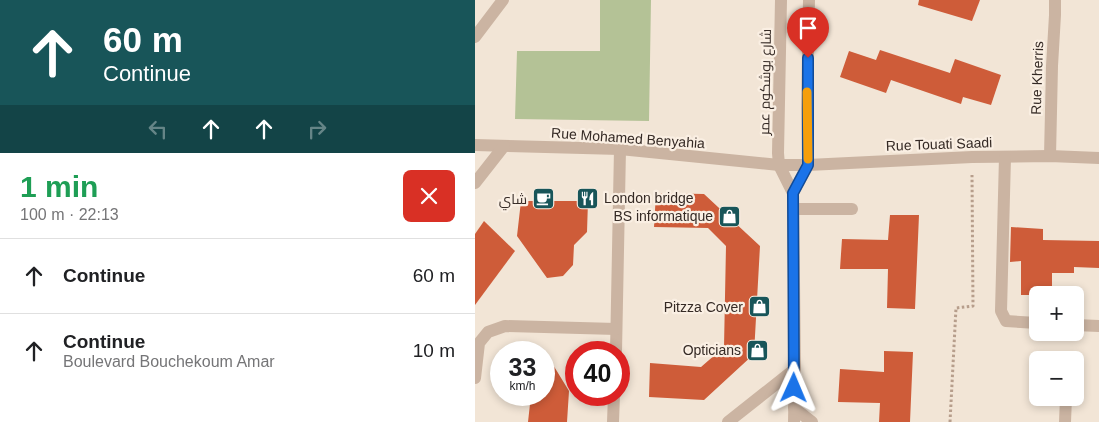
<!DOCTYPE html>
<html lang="en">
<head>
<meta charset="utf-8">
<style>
	:root { --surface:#fff; --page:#f2f2f2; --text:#202124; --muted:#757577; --line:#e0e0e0 }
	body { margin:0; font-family:Arial,Cairo,sans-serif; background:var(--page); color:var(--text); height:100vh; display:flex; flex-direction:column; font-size:19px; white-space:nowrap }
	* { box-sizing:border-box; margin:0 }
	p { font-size:16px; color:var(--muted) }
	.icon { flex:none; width:28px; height:28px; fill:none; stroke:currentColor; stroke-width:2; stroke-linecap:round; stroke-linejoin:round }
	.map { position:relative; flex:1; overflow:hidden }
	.side { display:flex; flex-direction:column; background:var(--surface); width:475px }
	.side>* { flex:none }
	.top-card { background:#185559; color:#fff; overflow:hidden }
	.tools { position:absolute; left:554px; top:286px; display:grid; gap:10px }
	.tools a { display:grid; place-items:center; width:55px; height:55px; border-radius:8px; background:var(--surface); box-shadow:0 2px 8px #0003; font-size:25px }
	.speed { position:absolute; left:15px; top:341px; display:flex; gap:10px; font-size:25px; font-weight:700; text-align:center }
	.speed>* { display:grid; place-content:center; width:65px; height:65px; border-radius:50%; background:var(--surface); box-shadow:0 2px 8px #0003; line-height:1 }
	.speed small { font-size:12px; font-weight:400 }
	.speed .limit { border:8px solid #d22; background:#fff; color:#111 }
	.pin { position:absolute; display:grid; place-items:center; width:42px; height:42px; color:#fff; margin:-51px -21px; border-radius:50% 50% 50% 0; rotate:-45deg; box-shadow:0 0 5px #0007 }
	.pin .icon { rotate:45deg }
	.me { position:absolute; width:55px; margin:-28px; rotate:1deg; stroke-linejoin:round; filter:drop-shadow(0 0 4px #0008) }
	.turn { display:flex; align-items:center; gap:18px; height:105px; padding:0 20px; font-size:22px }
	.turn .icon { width:65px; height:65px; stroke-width:2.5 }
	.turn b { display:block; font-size:35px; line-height:42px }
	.lanes { display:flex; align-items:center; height:48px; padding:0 20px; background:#0003; justify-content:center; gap:25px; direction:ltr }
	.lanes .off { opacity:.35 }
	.round { display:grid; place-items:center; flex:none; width:52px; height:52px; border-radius:8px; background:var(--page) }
	.head { display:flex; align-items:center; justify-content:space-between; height:85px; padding:0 20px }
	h1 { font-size:30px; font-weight:600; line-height:38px; color:#1e9e55 }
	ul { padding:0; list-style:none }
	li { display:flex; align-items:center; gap:15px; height:75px; padding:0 20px; border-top:1px solid var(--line) }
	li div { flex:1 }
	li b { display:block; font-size:19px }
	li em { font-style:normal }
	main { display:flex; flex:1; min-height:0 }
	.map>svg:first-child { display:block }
	.green { fill:#b4c296 }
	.building { fill:#ce5c39 }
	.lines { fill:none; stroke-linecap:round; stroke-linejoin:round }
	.path { stroke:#b79e8c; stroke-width:3; stroke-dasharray:2.5 2.5; stroke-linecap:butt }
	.minor { stroke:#cbb4a2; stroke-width:12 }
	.route-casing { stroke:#114b97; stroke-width:12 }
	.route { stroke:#1a73e8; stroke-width:9 }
	.slow { stroke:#f59e0b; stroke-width:9 }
	.labels { text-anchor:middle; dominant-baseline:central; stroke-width:4.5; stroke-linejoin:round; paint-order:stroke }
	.street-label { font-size:14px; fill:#352a25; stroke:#faefe3 }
	.poi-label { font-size:14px; fill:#352a25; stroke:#faefe3; text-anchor:end }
</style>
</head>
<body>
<main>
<section class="side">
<div class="top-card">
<div class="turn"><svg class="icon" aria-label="ahead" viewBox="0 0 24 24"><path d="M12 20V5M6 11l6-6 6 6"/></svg><div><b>60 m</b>Continue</div></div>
<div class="lanes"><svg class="icon off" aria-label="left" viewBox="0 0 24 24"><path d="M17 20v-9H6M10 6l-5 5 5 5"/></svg><svg class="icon" aria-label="ahead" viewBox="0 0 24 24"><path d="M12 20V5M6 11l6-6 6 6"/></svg><svg class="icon" aria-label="ahead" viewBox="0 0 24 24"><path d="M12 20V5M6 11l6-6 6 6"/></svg><svg class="icon off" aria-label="right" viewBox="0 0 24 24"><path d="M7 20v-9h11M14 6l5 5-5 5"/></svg></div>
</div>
<div class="head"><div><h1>1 min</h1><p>100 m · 22:13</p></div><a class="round" style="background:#d93025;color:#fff"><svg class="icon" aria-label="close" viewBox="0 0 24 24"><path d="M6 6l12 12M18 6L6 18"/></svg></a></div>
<ul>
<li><svg class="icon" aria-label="ahead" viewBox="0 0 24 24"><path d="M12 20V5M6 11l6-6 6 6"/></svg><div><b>Continue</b></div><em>60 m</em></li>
<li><svg class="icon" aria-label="ahead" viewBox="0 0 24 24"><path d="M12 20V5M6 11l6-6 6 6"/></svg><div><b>Continue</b><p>Boulevard Bouchekoum Amar</p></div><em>10 m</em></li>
</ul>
</section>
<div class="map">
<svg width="624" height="422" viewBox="0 0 624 422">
	<rect width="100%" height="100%" fill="#f2e5d6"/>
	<polygon class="green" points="125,0 176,0 174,121 40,119 42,51 125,51"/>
	<g class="building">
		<polygon points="444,0 505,0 497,21 443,5"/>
		<polygon points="405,50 475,73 480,59 526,75 516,105 488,97 486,104 416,80 411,93 365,77 374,51 401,60"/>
		<polygon points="181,193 229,194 285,246 279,354 229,400 174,397 175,363 226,367 249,347 251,246 233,228 179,227"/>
		<polygon points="46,201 113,201 112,232 99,245 98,265 88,276 72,278 42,236"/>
		<polygon points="415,215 444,215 440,309 412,308 413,269 365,269 367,239 413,240"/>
		<polygon points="9,221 40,251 0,305 0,234"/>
		<polygon points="536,227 568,229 568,240 624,241 624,268 599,267 599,273 577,273 577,295 546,295 546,261 535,262"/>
		<polygon points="69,350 94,391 92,422 53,422 56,395 69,395"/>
		<polygon points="409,351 438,352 435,422 404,422 405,403 363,402 365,369 409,372"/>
	</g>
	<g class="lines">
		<polyline class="path" points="475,422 481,308 498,306 497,175"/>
		<g class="minor">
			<polyline points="306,0 303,153 304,165 318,193 320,369 319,422"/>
			<polyline points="0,37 28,0"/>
			<polyline points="0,145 145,149 304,165 333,165 497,157 575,156 624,158"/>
			<polyline points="575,156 577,66 580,15 580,0"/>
			<polyline points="530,157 526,311 531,321 562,323"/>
			<polyline points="0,183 29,146"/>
			<polyline points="318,193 333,165 332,108 334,0"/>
			<polyline points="319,209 377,209"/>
			<polyline points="600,325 624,326"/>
			<polyline points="141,352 145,149"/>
			<polyline points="0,378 4,343 13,332 30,326 141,329"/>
			<polyline points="319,408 337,422"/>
			<polyline points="138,422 139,395"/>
			<polyline points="253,422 320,369"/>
			<polyline points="590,422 591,398"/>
		</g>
	</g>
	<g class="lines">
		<defs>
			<polyline id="route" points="319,388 318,193 333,165 333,58"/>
		</defs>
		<use href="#route" class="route-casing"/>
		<use href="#route" class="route"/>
		<polyline class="slow" points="332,92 333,159"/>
	</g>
	<defs>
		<symbol id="restaurant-square" viewBox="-11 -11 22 22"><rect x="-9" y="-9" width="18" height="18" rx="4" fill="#185559" stroke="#faefe3"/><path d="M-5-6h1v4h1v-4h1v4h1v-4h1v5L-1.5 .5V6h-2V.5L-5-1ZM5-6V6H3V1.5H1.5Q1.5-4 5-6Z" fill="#fff"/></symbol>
		<symbol id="cafe-square" viewBox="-11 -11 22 22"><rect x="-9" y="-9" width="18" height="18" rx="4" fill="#185559" stroke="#faefe3"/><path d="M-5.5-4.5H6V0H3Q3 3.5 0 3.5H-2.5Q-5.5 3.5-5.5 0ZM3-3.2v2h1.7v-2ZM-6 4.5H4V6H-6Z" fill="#fff"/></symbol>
		<symbol id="shop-square" viewBox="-11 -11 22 22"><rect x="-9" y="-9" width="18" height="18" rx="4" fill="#185559" stroke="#faefe3"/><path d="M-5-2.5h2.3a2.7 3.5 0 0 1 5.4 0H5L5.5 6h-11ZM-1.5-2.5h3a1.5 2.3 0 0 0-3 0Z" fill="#fff"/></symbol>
	</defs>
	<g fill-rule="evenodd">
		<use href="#restaurant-square" x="100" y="186" width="25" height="25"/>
		<use href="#cafe-square" x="56" y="186" width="25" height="25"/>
		<use href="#shop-square" x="242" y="204" width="25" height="25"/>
		<use href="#shop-square" x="272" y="294" width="25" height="25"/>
		<use href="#shop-square" x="270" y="338" width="25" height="25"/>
	</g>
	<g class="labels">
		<g class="street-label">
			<text transform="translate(562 78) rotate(-88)">Rue Kherris</text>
			<text transform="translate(290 82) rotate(-89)">شارع بوشكوم عمر</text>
			<text transform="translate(153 138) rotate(4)">Rue Mohamed Benyahia</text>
			<text transform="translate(464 144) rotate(-2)">Rue Touati Saadi</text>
		</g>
		<g class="poi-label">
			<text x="129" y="198" text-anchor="start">London bridge</text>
			<text x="52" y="199">شاي</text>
			<text x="238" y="216">BS informatique</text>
			<text x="268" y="307">Pitzza Cover</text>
			<text x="266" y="350">Opticians</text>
		</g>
	</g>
</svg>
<div class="tools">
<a>+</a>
<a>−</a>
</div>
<div class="speed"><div>33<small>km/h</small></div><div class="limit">40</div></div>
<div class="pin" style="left:333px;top:58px;background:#d93025"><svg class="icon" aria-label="arrive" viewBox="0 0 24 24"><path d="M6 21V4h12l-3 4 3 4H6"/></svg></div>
<svg class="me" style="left:319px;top:388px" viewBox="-20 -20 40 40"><path d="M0-17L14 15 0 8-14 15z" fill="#1a73e8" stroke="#fff" stroke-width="4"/></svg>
</div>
</main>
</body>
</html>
